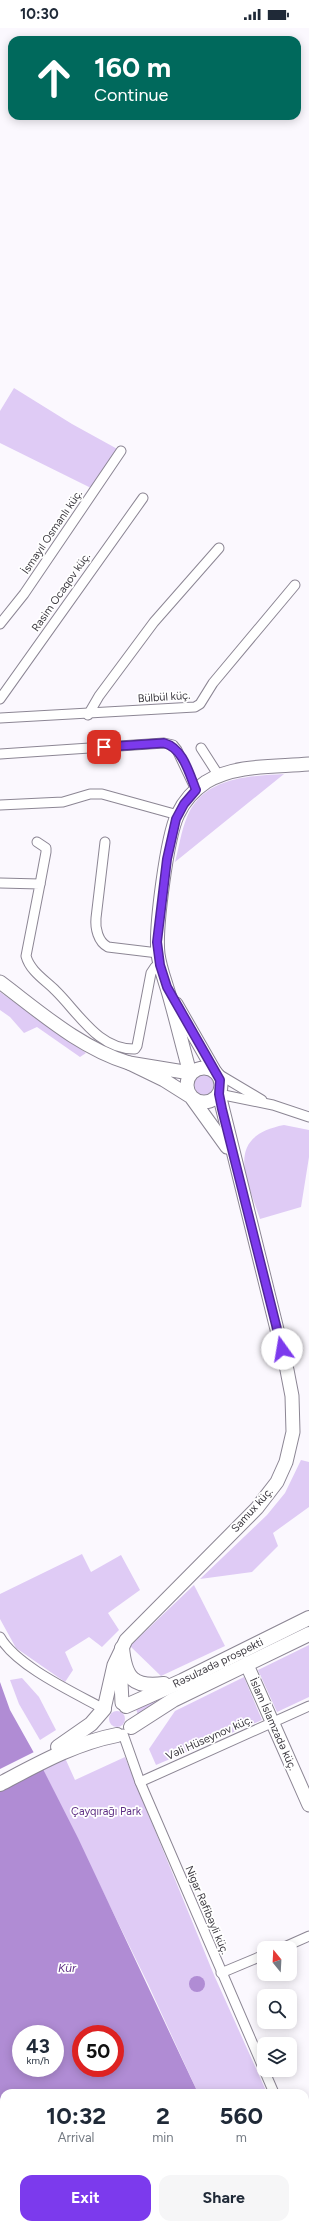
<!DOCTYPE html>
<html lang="en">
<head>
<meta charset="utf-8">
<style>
	:root { --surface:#fff; --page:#f6f6f7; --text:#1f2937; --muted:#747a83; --accent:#7c3aed }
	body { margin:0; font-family:Figtree,sans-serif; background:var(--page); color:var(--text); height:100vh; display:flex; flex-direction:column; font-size:15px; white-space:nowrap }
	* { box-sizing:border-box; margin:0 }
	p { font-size:13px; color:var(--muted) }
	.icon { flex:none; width:22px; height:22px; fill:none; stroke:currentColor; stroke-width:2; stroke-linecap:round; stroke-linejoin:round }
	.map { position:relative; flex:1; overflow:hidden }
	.drawer { position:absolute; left:0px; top:2061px; width:309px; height:140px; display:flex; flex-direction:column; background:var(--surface); border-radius:12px 12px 0 0; box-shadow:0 2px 10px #0003 }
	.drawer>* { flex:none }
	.hud { position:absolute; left:8px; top:8px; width:293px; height:84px; border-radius:12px; box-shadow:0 2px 10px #0003; background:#00695c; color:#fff; overflow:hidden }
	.needle { width:26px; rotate:342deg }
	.buttons { position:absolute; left:257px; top:1913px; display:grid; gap:8px }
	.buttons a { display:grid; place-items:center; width:40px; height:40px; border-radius:8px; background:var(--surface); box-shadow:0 2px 10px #0003; font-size:20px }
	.speed { position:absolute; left:12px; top:1997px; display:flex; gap:8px; font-size:20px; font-weight:700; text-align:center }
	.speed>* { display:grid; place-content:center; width:52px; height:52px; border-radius:50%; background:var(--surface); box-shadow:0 2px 10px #0003; line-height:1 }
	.speed small { font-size:10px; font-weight:400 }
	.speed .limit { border:6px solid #d22; background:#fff; color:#111 }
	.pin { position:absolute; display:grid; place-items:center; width:34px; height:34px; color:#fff; margin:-17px; border-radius:8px; box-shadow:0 2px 6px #0006 }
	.me { position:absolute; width:44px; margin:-22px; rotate:347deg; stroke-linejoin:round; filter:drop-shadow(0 0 3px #0008) }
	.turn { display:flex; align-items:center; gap:14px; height:84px; padding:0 20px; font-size:18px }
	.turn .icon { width:52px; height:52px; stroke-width:2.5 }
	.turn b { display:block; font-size:28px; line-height:34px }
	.eta { display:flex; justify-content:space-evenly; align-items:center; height:68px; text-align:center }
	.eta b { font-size:24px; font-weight:700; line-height:28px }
	.primary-button { display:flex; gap:8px; margin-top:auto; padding:8px 20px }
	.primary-button a { flex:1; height:46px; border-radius:12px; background:var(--accent); color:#fff; font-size:16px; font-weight:700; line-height:46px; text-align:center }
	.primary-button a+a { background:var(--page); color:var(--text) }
	.status { display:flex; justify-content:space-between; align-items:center; height:28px; padding:0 20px; background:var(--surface); direction:ltr }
	.status svg { height:11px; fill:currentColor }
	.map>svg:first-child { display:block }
	.green { fill:#dfcbf5 }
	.water { fill:#b08cd4; fill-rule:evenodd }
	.pier { fill:#fbf8fe }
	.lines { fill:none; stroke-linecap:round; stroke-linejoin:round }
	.street-casing { stroke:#8c8694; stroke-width:11 }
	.secondary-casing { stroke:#8c8694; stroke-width:15 }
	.primary-casing { stroke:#8c8694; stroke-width:16 }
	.street { stroke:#fff; stroke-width:9 }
	.secondary { stroke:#fff; stroke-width:13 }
	.primary { stroke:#fff; stroke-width:14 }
	.route-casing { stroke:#51269a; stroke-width:10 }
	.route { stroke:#7c3aed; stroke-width:7 }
	.labels { text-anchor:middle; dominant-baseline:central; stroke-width:3.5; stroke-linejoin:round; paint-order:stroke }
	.street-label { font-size:11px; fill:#3d3a41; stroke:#fff }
	.park-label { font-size:11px; fill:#603186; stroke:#fff }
	.water-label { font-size:12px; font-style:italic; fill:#603186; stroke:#fff }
</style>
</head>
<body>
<div class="status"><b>10:30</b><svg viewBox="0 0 49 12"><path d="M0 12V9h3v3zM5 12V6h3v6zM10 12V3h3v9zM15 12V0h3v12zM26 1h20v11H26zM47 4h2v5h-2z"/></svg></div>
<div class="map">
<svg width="309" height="2201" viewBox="0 0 309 2201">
	<rect width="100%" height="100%" fill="#fbf8fe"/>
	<g class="green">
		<polygon points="14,360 72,396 121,423 91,460 0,415 0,383"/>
		<path d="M284,746L175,834C179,820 181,803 187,789C203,749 248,748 284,746Z"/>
		<polygon points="0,964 86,1025 80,1029 37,999 24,1005 10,989 0,982"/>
		<circle cx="204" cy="1057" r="10"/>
		<path d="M284,1097L309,1102V1129L301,1179L260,1191C247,1151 223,1109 284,1097Z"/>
		<polygon points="301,1432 309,1434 309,1479 273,1505 278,1518 252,1544 200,1551 267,1487 285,1465"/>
		<polygon points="82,1526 91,1544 121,1527 140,1562 108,1585 119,1602 102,1619 89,1609 65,1624 73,1642 65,1654 16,1620 0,1591 0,1566"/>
		<polygon points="194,1557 225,1618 161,1648 130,1618"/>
		<polygon points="309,1617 309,1669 277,1684 258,1642"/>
		<polygon points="244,1649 262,1692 156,1737 149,1721 175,1683"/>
		<polygon points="22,1650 39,1669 56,1702 40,1712 19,1676 10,1652"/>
		<polygon points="172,1667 138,1687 135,1678"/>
		<circle cx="117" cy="1691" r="8"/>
		<polygon points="125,1729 214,1947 267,2065 198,2065 148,1956 43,1741 65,1730 75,1752"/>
		<polygon points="305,2152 309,2161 309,2201 254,2201 253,2197 305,2197"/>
	</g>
	<g class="water">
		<path d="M0,1654L10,1682L43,1741L78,1810L198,2065H4V2197H251L252,2201H5L0,2186ZM21,2006H55V2040H21ZM81,2006H115V2040H81Z"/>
		<circle cx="197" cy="1956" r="8"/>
	</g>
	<polygon class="pier" points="36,1723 44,1738 0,1760 0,1741"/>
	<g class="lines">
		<defs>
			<g id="street">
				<polyline points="0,596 24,566 121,423"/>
				<polyline points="0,671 143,470"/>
				<polyline points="88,687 99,668 154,594 219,520"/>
				<polyline points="0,690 195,679 200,676 213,655 295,557"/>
				<polyline points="201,720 219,748"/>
				<polyline points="0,726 164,715 173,717 177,722 196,762"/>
				<polyline points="0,777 63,774 90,766 102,766 178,787"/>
				<polyline points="37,814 46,820 46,824 40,856"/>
				<path d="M105,814L96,890C95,900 98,914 108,919L158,925"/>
				<path d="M0,855L40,856L26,928C30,943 45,952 55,962C78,984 98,1022 135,1021L137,1018L151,945L155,939L160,937"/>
				<polyline points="215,1044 262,1072"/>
				<polyline points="219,1066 273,1077 309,1089"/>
				<path d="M0,1609C16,1638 75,1665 104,1681"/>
				<polyline points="123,1706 140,1754 274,2065"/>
				<polyline points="140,1754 309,1678"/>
				<polyline points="282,1920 309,1908"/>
				<polyline points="221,1945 264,1927"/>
				<polyline points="305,2136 309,2145"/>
			</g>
			<g id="secondary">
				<path d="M0,954C40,984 80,1020 129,1035"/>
				<polyline points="176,976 215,1044"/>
				<circle cx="204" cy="1057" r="17"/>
				<path d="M227,1119L191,1069L164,1052L129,1035L190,1045C183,1020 177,995 170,970C166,955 160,941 158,926C155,901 167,808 178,786C184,773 194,762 206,754C235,736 276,739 309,736"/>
				<polyline points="120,1632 122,1675"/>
				<polyline points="247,1637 309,1777"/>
				<polyline points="104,1681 114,1637 126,1612 257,1480 277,1454 286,1434 293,1404 292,1368 287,1342 219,1066"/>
			</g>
			<g id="primary">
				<path d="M122,1620C125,1650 133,1660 164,1656"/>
				<polyline points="126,1678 182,1653 309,1590"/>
				<polyline points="131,1699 173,1672 309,1606"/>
				<polyline points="58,1719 91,1696 104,1681"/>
				<path d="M0,1756C38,1736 75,1715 117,1707"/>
			</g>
		</defs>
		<use href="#street" class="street-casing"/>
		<use href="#secondary" class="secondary-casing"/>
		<use href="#primary" class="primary-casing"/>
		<use href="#street" class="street"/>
		<use href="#secondary" class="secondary"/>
		<use href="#primary" class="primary"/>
	</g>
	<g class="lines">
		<defs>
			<path id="route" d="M104,719L164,715C183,720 189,745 196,762L184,776L176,791L167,831L157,914L160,937L167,959L220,1052L219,1066L222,1081L282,1321"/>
		</defs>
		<use href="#route" class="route-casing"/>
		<use href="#route" class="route"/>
	</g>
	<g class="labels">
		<g class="street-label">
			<text transform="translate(52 504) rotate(-56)">İsmayıl Osmanlı küç.</text>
			<text transform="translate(61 564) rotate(-55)">Rasim Ocaqov küç.</text>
			<text transform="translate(164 669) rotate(-4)">Bülbül küç.</text>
			<text transform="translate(252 1482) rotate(-48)">Samux küç.</text>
			<text transform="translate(218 1635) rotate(-26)">Rəsulzadə prospekti</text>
			<text transform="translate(273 1696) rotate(66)">İslam İslamzadə küç.</text>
			<text transform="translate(209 1710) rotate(-24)">Vəli Hüseynov küç.</text>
			<text transform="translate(207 1882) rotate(67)">Nigar Rəfibəyli küç.</text>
		</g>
		<g class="park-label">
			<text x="106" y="1783">Çayqırağı Park</text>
		</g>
		<g class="water-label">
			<text x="67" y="1940">Kür</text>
		</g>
	</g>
</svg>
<div class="buttons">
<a><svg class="needle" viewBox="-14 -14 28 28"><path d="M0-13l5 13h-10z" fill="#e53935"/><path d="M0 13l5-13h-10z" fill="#747a83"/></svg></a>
<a><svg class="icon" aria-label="search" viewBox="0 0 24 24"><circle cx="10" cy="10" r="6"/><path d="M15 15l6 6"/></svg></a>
<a><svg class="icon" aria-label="layers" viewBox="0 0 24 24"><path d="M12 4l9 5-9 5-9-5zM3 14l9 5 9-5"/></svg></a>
</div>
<div class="speed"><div>43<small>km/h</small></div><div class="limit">50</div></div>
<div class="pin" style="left:104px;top:719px;background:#d93025"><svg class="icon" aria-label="arrive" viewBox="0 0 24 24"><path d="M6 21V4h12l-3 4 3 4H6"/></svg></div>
<svg class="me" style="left:282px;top:1321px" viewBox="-20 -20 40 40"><circle r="19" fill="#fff"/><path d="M0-13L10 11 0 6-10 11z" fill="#7c3aed"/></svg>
<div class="hud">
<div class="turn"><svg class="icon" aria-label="ahead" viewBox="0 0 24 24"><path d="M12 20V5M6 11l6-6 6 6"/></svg><div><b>160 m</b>Continue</div></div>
</div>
<section class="drawer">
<div class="eta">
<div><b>10:32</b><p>Arrival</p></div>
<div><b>2</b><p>min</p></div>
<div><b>560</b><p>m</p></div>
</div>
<div class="primary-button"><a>Exit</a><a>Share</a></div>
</section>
</div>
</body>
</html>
